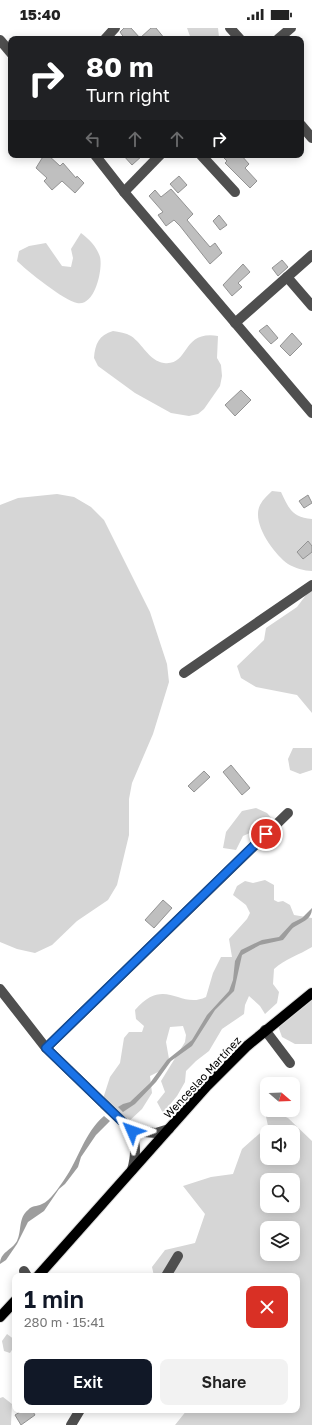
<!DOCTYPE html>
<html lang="en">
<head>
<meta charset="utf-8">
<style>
	:root { --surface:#fff; --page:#f2f2f2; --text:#222; --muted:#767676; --accent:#111827 }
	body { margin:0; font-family:"Golos Text",sans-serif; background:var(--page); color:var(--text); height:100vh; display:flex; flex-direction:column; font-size:15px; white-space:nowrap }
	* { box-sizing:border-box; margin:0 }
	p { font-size:13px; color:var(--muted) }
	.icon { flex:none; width:22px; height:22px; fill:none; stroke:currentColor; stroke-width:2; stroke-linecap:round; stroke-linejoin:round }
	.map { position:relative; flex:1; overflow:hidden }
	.details { position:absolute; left:12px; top:1245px; width:288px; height:140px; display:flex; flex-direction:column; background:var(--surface); border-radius:8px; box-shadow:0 2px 10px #0003 }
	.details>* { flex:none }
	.guide { position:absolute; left:8px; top:8px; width:296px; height:122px; border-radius:8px; box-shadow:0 2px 10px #0003; background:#202124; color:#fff; overflow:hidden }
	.needle { width:26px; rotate:109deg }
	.fabs { position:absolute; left:260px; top:1049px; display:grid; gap:8px }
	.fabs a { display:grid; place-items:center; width:40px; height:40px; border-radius:8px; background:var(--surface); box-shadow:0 2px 10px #0003; font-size:20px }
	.pin { position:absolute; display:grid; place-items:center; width:34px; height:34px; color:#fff; margin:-17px; border:2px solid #fff; border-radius:50%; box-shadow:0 1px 4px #0007 }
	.me { position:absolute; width:44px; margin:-22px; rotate:313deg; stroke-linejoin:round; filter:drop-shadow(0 0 3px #0008) }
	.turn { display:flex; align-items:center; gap:14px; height:84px; padding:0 12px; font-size:18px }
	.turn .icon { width:52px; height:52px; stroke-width:2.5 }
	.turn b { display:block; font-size:28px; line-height:34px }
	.lanes { display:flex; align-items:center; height:38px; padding:0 12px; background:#0003; justify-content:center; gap:20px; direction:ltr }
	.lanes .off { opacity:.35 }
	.round { display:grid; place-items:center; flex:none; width:42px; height:42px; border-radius:8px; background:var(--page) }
	.overview { display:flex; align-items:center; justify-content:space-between; height:68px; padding:0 12px }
	h1 { font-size:24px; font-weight:600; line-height:30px; color:var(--accent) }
	.button { display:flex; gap:8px; margin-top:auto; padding:8px 12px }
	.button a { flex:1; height:46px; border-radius:8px; background:var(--accent); color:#fff; font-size:16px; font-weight:600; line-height:46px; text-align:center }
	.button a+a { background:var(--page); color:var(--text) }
	.status { display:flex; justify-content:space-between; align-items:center; height:28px; padding:0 20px; background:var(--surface); direction:ltr }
	.status svg { height:11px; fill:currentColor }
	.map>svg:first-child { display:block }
	.green { fill:#d6d6d6; fill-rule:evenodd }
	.water { fill:#9d9d9d }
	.building { fill:#bfbfbf; stroke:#939393 }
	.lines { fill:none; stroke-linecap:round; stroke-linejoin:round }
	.major-casing { stroke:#dbdbdb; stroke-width:12 }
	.minor { stroke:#4f4f4f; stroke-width:10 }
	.major { stroke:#000; stroke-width:10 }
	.route-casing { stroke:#114b97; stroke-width:10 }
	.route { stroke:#1a73e8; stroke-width:7 }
	.labels { text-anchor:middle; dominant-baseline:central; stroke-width:4; stroke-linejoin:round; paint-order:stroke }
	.street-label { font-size:11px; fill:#000; stroke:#fff }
</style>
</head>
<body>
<div class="status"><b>15:40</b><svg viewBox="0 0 49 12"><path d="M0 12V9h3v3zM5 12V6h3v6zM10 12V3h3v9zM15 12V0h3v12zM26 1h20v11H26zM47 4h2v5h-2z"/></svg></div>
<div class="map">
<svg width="312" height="1397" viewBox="0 0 312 1397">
	<rect width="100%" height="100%" fill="#fff"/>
	<g class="green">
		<polygon points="187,0 218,0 219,9 217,11 191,11"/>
		<path d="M81,205C89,211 97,219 100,229C103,241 95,279 77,275C65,273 27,243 17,233L19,223L29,218L46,215L62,238L71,239L73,230L71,221Z"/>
		<path d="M113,303C119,304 126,305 131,308C143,316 149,333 164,335C190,338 181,302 218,308L217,330L221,337L222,348L220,358L204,381L198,386L189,388L171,385L135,365L98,338L94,330C95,316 99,307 113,303Z"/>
		<path d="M272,463L281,464C289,481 292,489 312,491V543C304,543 295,540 288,536C274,526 251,495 260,477C263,471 268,467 272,463Z"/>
		<polygon points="57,466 74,469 91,479 104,492 150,584 167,636 169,654 153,706 132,755 129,771 129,807 117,857 108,872 77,893 52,917 35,925 17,921 0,914 0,477 18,470"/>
		<polygon points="312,559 312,685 297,667 256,659 241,650 237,638 264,612 266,600 297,579"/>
		<polygon points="293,720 312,720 312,742 300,746 290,742 288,731"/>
		<polygon points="256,780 267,785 274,793 266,808 252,804 243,808 236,822 223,820 226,804 242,783"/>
		<path d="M265,852L274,857V872L278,874L283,873L290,877L294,887L312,890V919C299,927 285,931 274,941L273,956L279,964L277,975L265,986L260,978L249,968L245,977L244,986L222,1001L209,1023L196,1033L186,1043L185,1054L177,1068L163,1085L157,1074L165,1064L161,1053L185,1014L186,1007L183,998L170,999L166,1014L169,1031L162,1042L150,1048L152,1065L142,1081L127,1095L114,1091L100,1080L110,1049L120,1035L124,1010L129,1004H142L144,998L136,991L135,982C165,947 180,982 206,969L213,945L221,929H232L229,911L247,891L250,885L246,877L233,867L237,858L245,853L253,855Z"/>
		<polygon points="312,971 312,1016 295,1016 282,1009 277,995"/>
		<path d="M264,1079L288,1090L312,1113V1397H175L187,1382H297V1248H154L152,1239L165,1222L195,1215L205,1186L183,1158L211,1149L233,1146L242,1121L268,1098ZM267,1104H293V1130H267ZM267,1152H293V1178H267ZM267,1200H293V1226H267Z"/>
		<polygon points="7,1306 15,1312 15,1317 10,1325 4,1323 2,1313"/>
		<polygon points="3,1369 12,1376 11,1397 0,1397 0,1370"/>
	</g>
	<g class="water">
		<path d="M312,880C312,894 298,894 291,902C288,905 286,909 283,912L260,917L242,927L234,963L215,982L192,1018L171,1033L156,1054L135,1076L123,1084L118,1079L123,1076L130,1074L150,1055L167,1032L192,1012L207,987L229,963L233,952L235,933L241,922L262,912L279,909L292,895L302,890Z"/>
		<path d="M104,1088L110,1093L96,1107L81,1129L78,1139L65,1156L59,1161L44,1183L28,1194L17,1216L6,1232L0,1236C0,1224 12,1222 17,1213C22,1203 18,1190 28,1182C32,1177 36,1179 42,1176C50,1173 59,1159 64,1152C79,1131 84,1105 104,1088Z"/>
	</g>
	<g class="building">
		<polygon points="124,0 131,0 140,10 151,0 156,0 165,11 125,11 120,4"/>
		<polygon points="44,127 48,127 60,138 63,135 76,150 77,148 84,155 75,165 62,153 52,162 44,153 47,150 36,140"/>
		<polygon points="123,127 143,127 132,137"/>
		<polygon points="221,127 241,127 249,136 245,140 257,153 250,160 225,135 227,133"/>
		<polygon points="179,148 187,157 178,165 170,156"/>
		<polygon points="171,161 193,186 187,192 210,219 215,215 222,225 210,236 180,198 174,192 166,198 158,187 163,184 149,168 155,162 161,169"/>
		<polygon points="219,187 227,197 220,202 213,193"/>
		<polygon points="282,232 288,239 278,248 272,240"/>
		<polygon points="243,236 250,244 238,255 242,259 232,268 223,257"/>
		<polygon points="267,297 278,310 271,316 259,303"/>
		<polygon points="292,305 302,316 290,328 280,318"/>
		<polygon points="241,362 251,372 235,388 225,377"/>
		<polygon points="308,467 312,475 304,480 299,473"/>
		<polygon points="308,513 312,518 312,524 303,531 297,524"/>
		<polygon points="231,737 250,760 242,767 223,744"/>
		<polygon points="204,743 210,749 194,764 188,758"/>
		<polygon points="163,872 172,880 154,900 145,892"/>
		<polygon points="23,1382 32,1382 35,1387 21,1397 15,1387"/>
	</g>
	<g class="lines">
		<defs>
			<g id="major">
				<polyline points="38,1248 207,1058 247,1018 312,965"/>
				<polyline points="0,1289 15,1273"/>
			</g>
		</defs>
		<use href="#major" class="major-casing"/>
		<g class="minor">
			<polyline points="230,0 240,11"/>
			<polyline points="105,11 115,0"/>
			<polyline points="278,11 291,0"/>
			<polyline points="0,12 11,25"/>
			<polyline points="301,97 312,110"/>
			<polyline points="95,127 124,164 312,385"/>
			<polyline points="201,127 235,164"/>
			<polyline points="124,164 160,127"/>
			<polyline points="287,249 312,278"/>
			<polyline points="235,295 312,227"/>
			<polyline points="184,645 312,557"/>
			<path d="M0,961L46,1020L132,1103C136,1118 136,1128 132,1142"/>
			<polyline points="265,1002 290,1035"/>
			<polyline points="46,1020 288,785"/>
			<polyline points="132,1103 156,1105 169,1101"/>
			<polyline points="24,1243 27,1248"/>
			<polyline points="166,1248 178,1228"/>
			<polyline points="71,1397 80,1382"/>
		</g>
		<use href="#major" class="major"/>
	</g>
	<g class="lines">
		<defs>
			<polyline id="route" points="132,1103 46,1020 266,806"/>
		</defs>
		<use href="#route" class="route-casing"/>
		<use href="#route" class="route"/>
	</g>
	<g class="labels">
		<g class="street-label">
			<text transform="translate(202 1049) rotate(-47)">Wenceslao Martínez</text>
		</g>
	</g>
</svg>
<div class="fabs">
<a><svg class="needle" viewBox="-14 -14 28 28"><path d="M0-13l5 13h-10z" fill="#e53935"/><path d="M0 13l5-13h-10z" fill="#767676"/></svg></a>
<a><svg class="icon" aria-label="sound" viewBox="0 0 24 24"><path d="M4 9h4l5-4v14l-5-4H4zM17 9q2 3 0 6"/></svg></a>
<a><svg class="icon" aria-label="search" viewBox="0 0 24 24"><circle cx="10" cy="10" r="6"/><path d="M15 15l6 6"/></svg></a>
<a><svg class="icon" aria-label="layers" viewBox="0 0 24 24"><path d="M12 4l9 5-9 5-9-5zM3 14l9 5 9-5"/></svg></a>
</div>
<div class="pin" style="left:266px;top:806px;background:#d93025"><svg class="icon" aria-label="arrive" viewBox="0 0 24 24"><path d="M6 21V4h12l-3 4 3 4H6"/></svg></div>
<svg class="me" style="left:132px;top:1103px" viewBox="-20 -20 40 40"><path d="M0-17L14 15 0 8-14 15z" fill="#1a73e8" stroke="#fff" stroke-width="4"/></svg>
<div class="guide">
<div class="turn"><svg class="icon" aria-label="right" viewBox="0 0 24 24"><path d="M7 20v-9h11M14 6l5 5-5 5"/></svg><div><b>80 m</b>Turn right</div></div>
<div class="lanes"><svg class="icon off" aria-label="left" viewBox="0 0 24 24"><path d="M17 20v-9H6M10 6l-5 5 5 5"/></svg><svg class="icon off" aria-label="ahead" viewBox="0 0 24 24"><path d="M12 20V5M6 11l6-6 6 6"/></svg><svg class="icon off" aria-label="ahead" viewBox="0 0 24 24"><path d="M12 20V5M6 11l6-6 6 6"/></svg><svg class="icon" aria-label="right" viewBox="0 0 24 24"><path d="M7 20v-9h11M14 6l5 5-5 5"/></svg></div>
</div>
<section class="details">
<div class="overview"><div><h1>1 min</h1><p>280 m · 15:41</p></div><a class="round" style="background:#d93025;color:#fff"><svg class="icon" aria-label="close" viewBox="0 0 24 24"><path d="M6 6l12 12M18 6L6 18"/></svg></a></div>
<div class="button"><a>Exit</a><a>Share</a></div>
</section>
</div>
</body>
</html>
